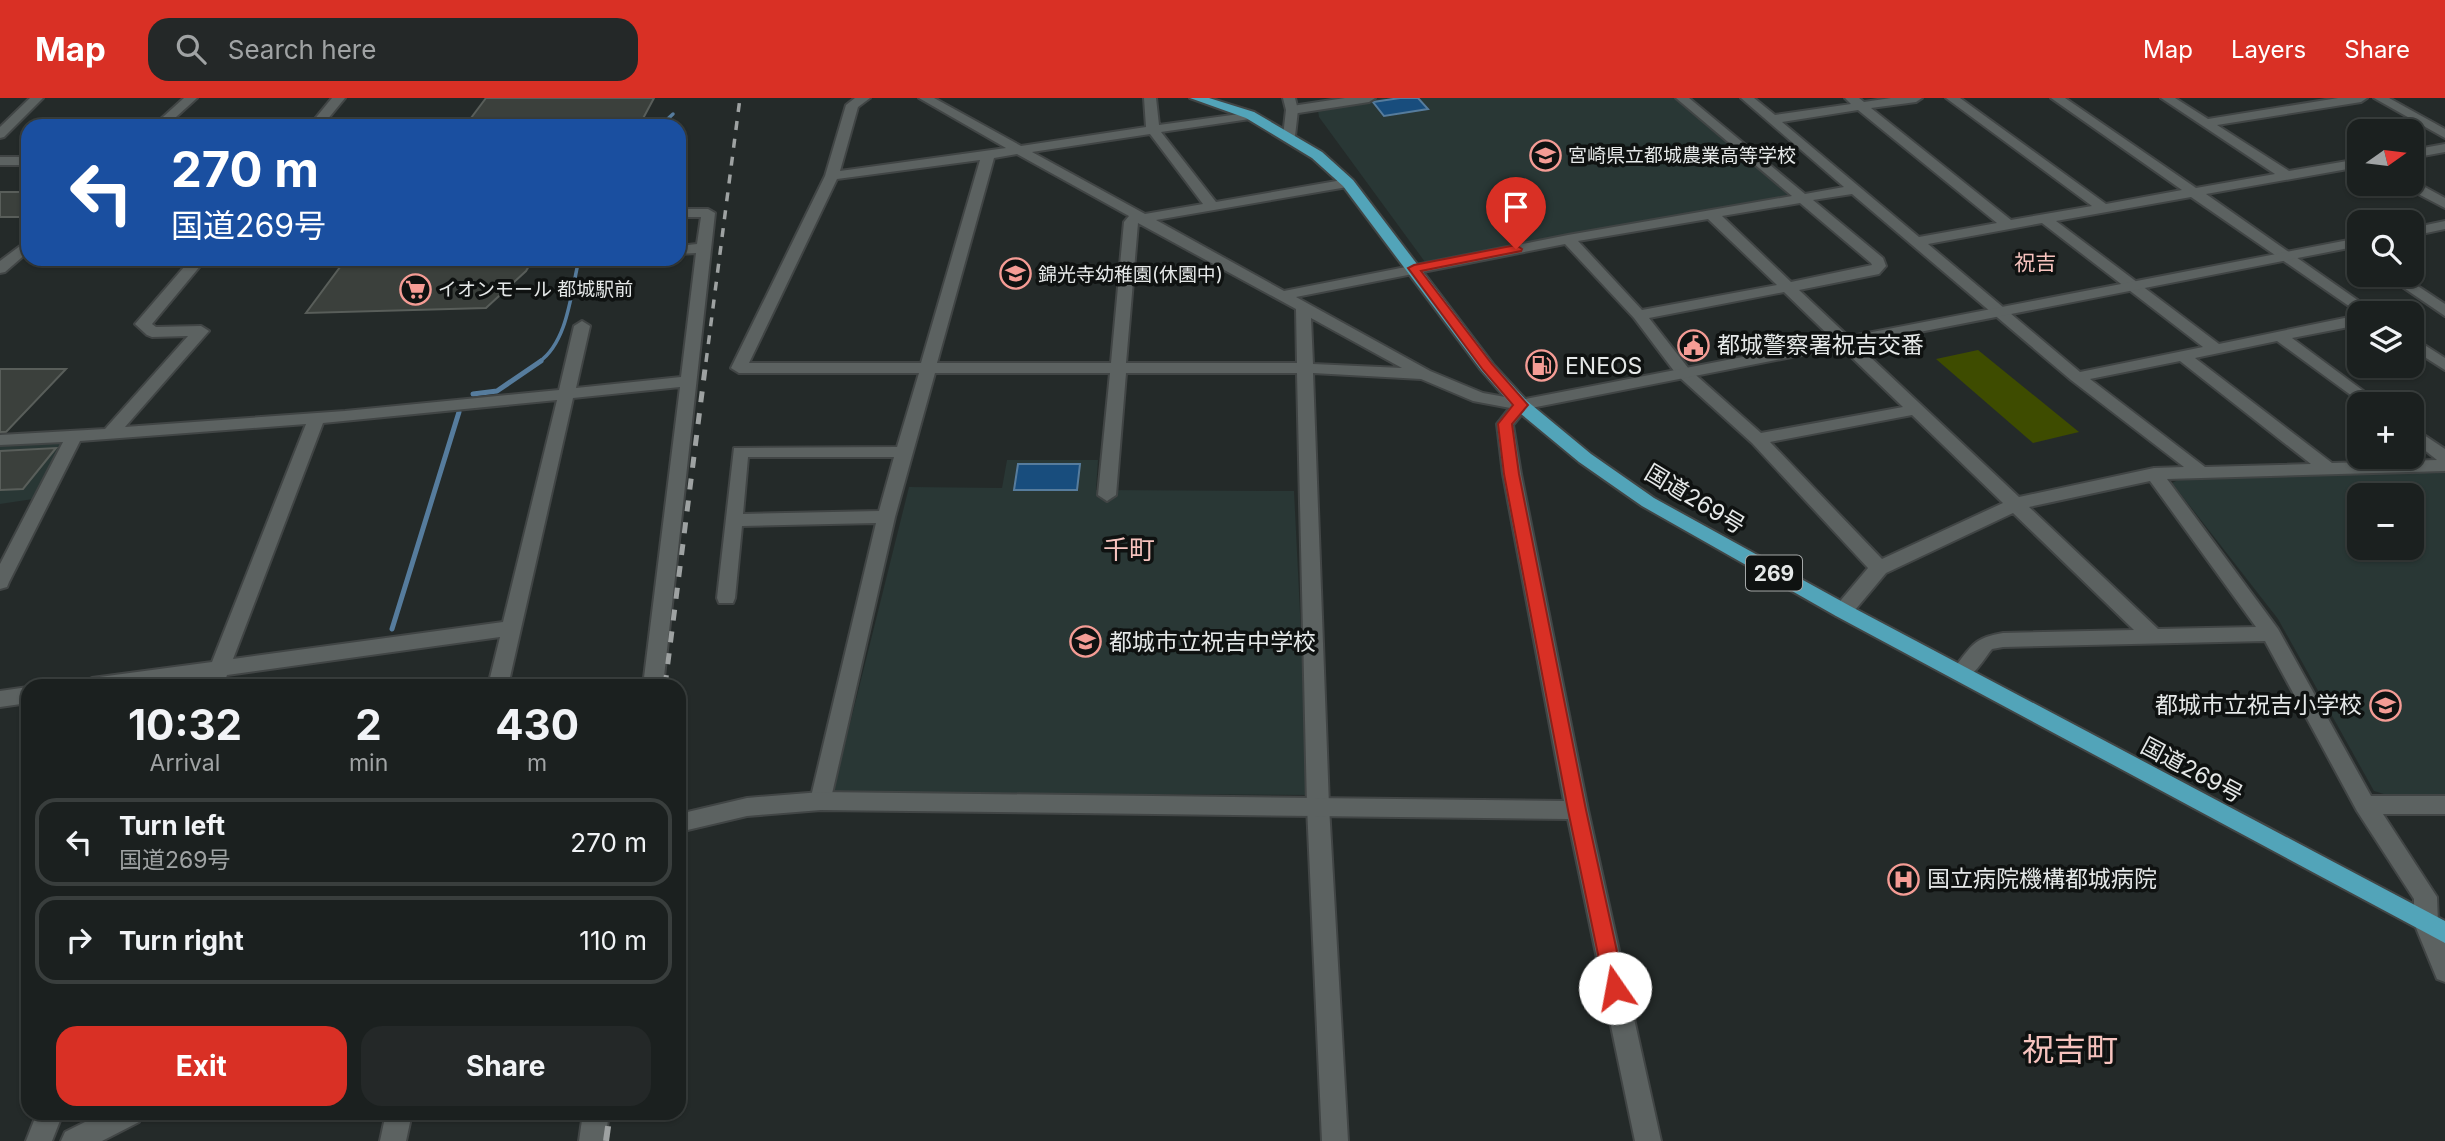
<!DOCTYPE html>
<html lang="en">
<head>
<meta charset="utf-8">
<style>
	:root { --surface:#1b201f; --page:#242828; --text:#f1f3f6; --muted:#a0a3a4; --line:#393e3d; --accent:#d93025 }
	body { margin:0; font-family:Inter,"Noto Sans JP",sans-serif; background:var(--page); color:var(--text); height:100vh; display:flex; flex-direction:column; font-size:26px; white-space:nowrap }
	* { box-sizing:border-box; margin:0 }
	p { font-size:23px; color:var(--muted) }
	.icon { flex:none; width:38px; height:38px; fill:none; stroke:currentColor; stroke-width:2; stroke-linecap:round; stroke-linejoin:round }
	.map { position:relative; flex:1; overflow:hidden }
	.sheet { position:absolute; left:21px; top:581px; width:665px; height:441px; display:flex; flex-direction:column; background:var(--surface); border-radius:21px; box-shadow:0 2px 5px #0004,0 0 0 2px var(--line) }
	.sheet>* { flex:none }
	.guide { position:absolute; left:21px; top:21px; width:665px; height:147px; border-radius:21px; box-shadow:0 2px 5px #0004,0 0 0 2px var(--line); background:#1a4fa0; color:#fff; overflow:hidden }
	.needle { width:46px; rotate:76deg }
	.controls { position:absolute; left:2347px; top:21px; display:grid; gap:14px }
	.controls a { display:grid; place-items:center; width:77px; height:77px; border-radius:14px; background:var(--surface); box-shadow:0 2px 5px #0004,0 0 0 2px var(--line); font-size:35px }
	.pin { position:absolute; display:grid; place-items:center; width:60px; height:60px; color:#fff; margin:-72px -30px; border-radius:50% 50% 50% 0; rotate:-45deg; box-shadow:0 0 7px #0007 }
	.pin .icon { rotate:45deg }
	.me { position:absolute; width:77px; margin:-38px; rotate:348deg; stroke-linejoin:round; filter:drop-shadow(0 0 5px #0008) }
	.turn { display:flex; align-items:center; gap:24px; height:147px; padding:0 35px; font-size:32px }
	.turn .icon { width:91px; height:91px; stroke-width:2.5 }
	.turn b { display:block; font-size:49px; line-height:60px }
	.eta { display:flex; justify-content:space-evenly; align-items:center; height:119px; text-align:center }
	.eta b { font-size:42px; font-weight:700; line-height:49px }
	.cta { display:flex; gap:14px; margin-top:auto; padding:14px 35px }
	.cta a { flex:1; height:80px; border-radius:21px; background:var(--accent); color:#fff; font-size:28px; font-weight:700; line-height:80px; text-align:center }
	.cta a+a { background:var(--page); color:var(--text) }
	ul { padding:0; list-style:none }
	li { display:flex; align-items:center; gap:21px; height:88px; margin:0 14px 10px; padding:0 21px; border:4px solid var(--line); border-radius:21px }
	li div { flex:1 }
	li b { display:block; font-size:26px }
	li em { font-style:normal }
	header { display:flex; align-items:center; gap:42px; box-sizing:border-box; height:98px; padding:0 35px; background:var(--accent); color:#fff }
	header strong { font-size:33px }
	nav { display:flex; gap:38px; margin-inline-start:auto; font-size:24px }
	.search { width:490px; height:63px; background:var(--page); display:flex; align-items:center; gap:18px; box-sizing:border-box; padding:0 24px; border-radius:21px; color:var(--muted); font-size:26px }
	.map>svg:first-child { display:block }
	.built { fill:#293735; fill-rule:evenodd }
	.green { fill:#3e4c00 }
	.water { fill:#184d7d; stroke:#567c9d; stroke-width:2 }
	.lines { fill:none; stroke-linecap:round; stroke-linejoin:round }
	.stream-far1 { stroke:#567c9d; stroke-width:3.5 }
	.stream { stroke:#567c9d; stroke-width:5 }
	.building { fill:#3b403c; stroke:#595e5a; stroke-width:2 }
	.minor-casing { stroke:#414545; stroke-width:4 }
	.tertiary-casing { stroke:#414545; stroke-width:4 }
	.trunk-casing { stroke:#414545; stroke-width:4 }
	.minor { fill:#5c6261; fill-rule:evenodd }
	.tertiary { fill:#5c6261; fill-rule:evenodd }
	.trunk { fill:#52a4b9; fill-rule:evenodd }
	.rail-far2 { stroke:#9ea2a2; stroke-width:3.5; stroke-dasharray:9 9; stroke-linecap:butt }
	.rail-far1 { stroke:#9ea2a2; stroke-width:5; stroke-dasharray:11 11; stroke-linecap:butt }
	.rail { stroke:#9ea2a2; stroke-width:6; stroke-dasharray:15 15; stroke-linecap:butt }
	.route { fill:#d93025; stroke:#8d1f18; stroke-width:2 }
	.labels { text-anchor:middle; dominant-baseline:central; stroke-width:7; stroke-linejoin:round; paint-order:stroke }
	.far-poi-label { font-size:19px; fill:#e5e8e8; stroke:#0f1211; text-anchor:start }
	.far-quarter-label { font-size:21px; fill:#f7c3be; stroke:#0f1211 }
	.shield { fill:#0f1211; stroke:#a5a8a8; stroke-width:2 }
	.shield-label { font-size:21px; font-weight:bold; fill:#e5e8e8 }
	.poi-label { font-size:23px; fill:#e5e8e8; stroke:#0f1211; text-anchor:start }
	.street-label { font-size:23px; fill:#e5e8e8; stroke:#0f1211 }
	.quarter-label { font-size:26px; fill:#f7c3be; stroke:#0f1211 }
	.near-quarter-label { font-size:32px; fill:#f7c3be; stroke:#0f1211 }
</style>
</head>
<body>
<header>
<strong>Map</strong>
<div class="search"><svg class="icon" aria-label="search" viewBox="0 0 24 24"><circle cx="10" cy="10" r="6"/><path d="M15 15l6 6"/></svg>Search here</div>
<nav><a>Map</a><a>Layers</a><a>Share</a></nav>
</header>
<div class="map">
<svg width="2445" height="1043" viewBox="0 0 2445 1043">
	<rect width="100%" height="100%" fill="#242a29"/>
	<g class="built">
		<polygon points="1382,0 1674,0 1789,95 1788,99 1425,164 1319,19 1318,13 1325,9"/>
		<polygon points="56,345 62,346 33,401 0,406 0,348"/>
		<polygon points="1007,362 1098,362 1096,392 1294,393 1309,697 833,694 909,389 1002,390"/>
		<path d="M2445,372V701H2400L2374,693L2278,521L2172,385L2180,381ZM2359,397H2412V450H2359Z"/>
	</g>
	<polygon class="green" points="1978,252 2079,334 2033,345 1936,261"/>
	<g class="water">
		<polygon points="1400,0 1418,0 1428,11 1384,18 1373,4"/>
		<polygon points="1018,366 1080,366 1077,392 1014,392"/>
	</g>
	<g class="lines">
		<g class="stream-far1">
			<polyline points="660,28 673,16"/>
			<path d="M539,264C568,244 571,194 579,161"/>
		</g>
		<g class="stream">
			<polyline points="473,296 497,293 541,263"/>
			<polyline points="392,531 459,314"/>
		</g>
	</g>
	<g class="building">
		<polygon points="486,0 654,0 639,28 465,28"/>
		<rect x="0" y="94" width="28" height="25"/>
		<polygon points="346,161 533,161 526,173 486,210 306,215"/>
		<polygon points="0,271 66,271 6,334 0,334"/>
		<polygon points="56,350 23,391 0,392 0,353"/>
	</g>
	<g class="lines">
		<defs>
			<g id="minor">
				<polygon points="30,0 43,0 4,39 0,40 0,29"/>
				<polygon points="332,0 345,0 322,28 309,28"/>
				<path d="M855,0H870L858,9L840,73L1006,50L919,0H934L1021,48L1146,29L1144,0H1156L1159,27L1254,14L1256,17L1250,21L1161,34L1216,104L1348,81L1355,85L1353,88L1156,122L1284,193L1568,137L1792,98L1676,0H1689L1805,96L1844,89L1741,0H1754L1775,17L1851,6L1845,0H1859L1864,4L1891,0H1922L1916,4L1871,10L2011,122L2092,108L1946,0H1960L2106,106L2182,92L2051,0H2065L2196,90L2275,76L2161,0H2175L2208,21L2338,0H2367L2361,4L2217,27L2289,73L2359,61V69L2206,96L2376,215H2359L2191,99L2056,123L2219,246L2359,217V227L2292,240L2381,306H2363L2277,243L2195,260L2332,365L2437,362L2412,342V329L2445,351V373L2167,381L2278,531L2371,698H2445V716H2383L2437,799L2438,825L2445,843V884L2437,881L2414,825V801L2357,713L2265,543L2003,549L1992,551C1982,563 1971,586 1954,580L1951,575L1954,570C1972,548 1973,540 2003,535L2134,532L2013,415L1886,475L1850,518H1836L1833,513L1836,508L1868,470L1752,345L1677,277L1634,220L1565,146L1296,199L1430,273L1483,295L1527,303L1529,307L1521,312L1473,303L1421,281L1313,275L1329,708L1348,1043H1322L1307,708L1297,275H1126L1116,397L1107,403L1098,397L1110,275H935L895,419L829,709L821,712L813,709L810,703L876,425L742,428L735,500L733,505H719L717,500L734,350L897,349L919,275H739L731,270L825,78L846,7ZM1858,12L1997,125L1919,139L1782,24ZM1150,36L1203,106L1145,116L1032,54ZM1017,56L1129,118L1124,124L1111,265H937L994,60ZM980,62L921,265H749L837,81ZM1852,96L2071,282L2184,369L2154,370L2019,399L1799,192L1879,176L1886,168L1883,160L1813,102ZM1800,105L1871,165L1872,167L1791,184L1722,118ZM1708,121L1777,187L1642,212L1578,143ZM1138,125L1296,211L1297,265H1126ZM2042,125L2203,249L2080,274L1928,146ZM1784,194L1903,309L1761,335L1689,271L1649,220ZM1311,220L1402,270L1313,266ZM2180,263L2311,366L2205,369L2090,281ZM1912,317L2003,405L1882,461L1770,344ZM748,359H894L879,413L743,416ZM2150,383L2256,529L2158,531L2029,409Z"/>
				<polygon points="1345,0 1375,0 1369,4 1292,16 1286,12 1292,8"/>
				<polygon points="2374,0 2389,0 2445,31 2445,40"/>
				<polygon points="2445,46 2445,54 2412,60 2412,52"/>
				<rect x="0" y="59" width="28" height="8"/>
				<polygon points="2412,82 2445,100 2445,110 2405,89 2403,86 2412,86"/>
				<path d="M679,111H708L715,115L663,588H643L680,289L573,300L508,588H488L500,539L227,577L223,588H203L206,580L147,588H82L85,583L92,580L212,564L306,326L80,343L9,484L7,489L0,491V466L63,344L0,347V337L105,331L188,238L152,239L147,237L135,226L191,161H206L152,226L156,229L201,228L209,233L125,329L345,313L559,292L574,228L582,223L590,228L576,290L681,279L696,155L679,156V148L697,146L701,119H679ZM557,302L503,524L233,561L323,325Z"/>
				<polygon points="2347,142 2359,148 2359,159 2340,146"/>
				<polygon points="2385,177 2401,177 2445,206 2445,218"/>
				<polygon points="2412,239 2445,260 2445,272 2412,251"/>
				<polygon points="28,589 28,605 0,609 0,593"/>
				<polygon points="37,1015 63,1015 52,1043 26,1043"/>
				<polygon points="386,1015 412,1015 406,1043 380,1043"/>
				<polygon points="583,1015 609,1015 605,1043 579,1043"/>
			</g>
			<g id="tertiary">
				<polygon points="184,0 197,0 166,28 153,28"/>
				<polygon points="1283,0 1295,0 1298,12 1295,38 1289,42 1283,38 1286,12"/>
				<polygon points="2445,123 2445,131 2412,138 2412,130"/>
				<polygon points="2359,140 2359,148 1526,311 1513,327 1521,376 1588,712 1661,1043 1635,1043 1568,721 821,712 747,718 679,734 679,716 747,700 821,694 1564,703 1503,376 1497,326 1515,303"/>
				<polygon points="28,142 28,154 5,174 0,175 0,163"/>
				<polygon points="103,1015 143,1015 139,1024 102,1043 61,1043 65,1034"/>
			</g>
			<polygon id="trunk" points="1190,0 1209,0 1254,14 1322,54 1353,82 1493,266 1527,303 1591,356 1654,400 1850,508 2445,823 2445,845 1836,518 1642,408 1579,364 1515,311 1481,272 1343,88 1312,60 1246,20"/>
		</defs>
		<use href="#minor" class="minor-casing"/>
		<use href="#tertiary" class="tertiary-casing"/>
		<use href="#trunk" class="trunk-casing"/>
		<use href="#minor" class="minor"/>
		<use href="#tertiary" class="tertiary"/>
		<use href="#trunk" class="trunk"/>
		<polyline class="rail-far2" points="706,264 740,0"/>
		<polyline class="rail-far1" points="665,588 706,263"/>
		<polyline class="rail" points="606,1043 610,1015"/>
	</g>
	<polygon class="route" points="1516,147 1522,151 1521,153 1421,173 1492,266 1528,307 1512,326 1519,376 1586,712 1625,890 1622,897 1615,900 1608,897 1605,890 1568,712 1504,376 1498,326 1513,307 1483,272 1408,170 1414,167"/>
	<defs>
		<symbol id="school-ring" viewBox="-11 -11 22 22"><circle r="9.5" fill="#0f1211" stroke="#f59c95" stroke-width="1.5"/><path d="M0-5L7-2L0 1L-7-2ZM-4 1L0 2.5L4 1V4Q0 6-4 4Z" fill="#f59c95"/></symbol>
		<symbol id="supermarket-ring" viewBox="-11 -11 22 22"><circle r="9.5" fill="#0f1211" stroke="#f59c95" stroke-width="1.5"/><path d="M-6-5.5h2.5l.6 2H6L4.5 2H-2.5L-4.4-4H-6ZM-1.5 3.2a1.3 1.3 0 1 0 .1 0ZM3 3.2a1.3 1.3 0 1 0 .1 0Z" fill="#f59c95"/></symbol>
		<symbol id="civic-ring" viewBox="-11 -11 22 22"><circle r="9.5" fill="#0f1211" stroke="#f59c95" stroke-width="1.5"/><path d="M-.6-6.5H3V-4.5H.6V-3L4-1V1h2V6H-6V1h2V-1L-.6-3ZM-1.2 2.5V6h2.4V2.5Z" fill="#f59c95"/></symbol>
		<symbol id="fuel-ring" viewBox="-11 -11 22 22"><circle r="9.5" fill="#0f1211" stroke="#f59c95" stroke-width="1.5"/><path d="M-5.5-6h7V0h2V4h1.3V-2.5L3-4.5l.8-.8L6-3V5H2.5V1h-1V6h-7ZM-4.2-4.7v3.2H.2V-4.7Z" fill="#f59c95"/></symbol>
		<symbol id="hospital-ring" viewBox="-11 -11 22 22"><circle r="9.5" fill="#0f1211" stroke="#f59c95" stroke-width="1.5"/><path d="M-5-5h3v3.5h4V-5h3V5h-3V1.5h-4V5h-3Z" fill="#f59c95"/></symbol>
	</defs>
	<g fill-rule="evenodd">
		<use href="#school-ring" x="1528" y="40" width="35" height="35"/>
		<use href="#school-ring" x="998" y="158" width="35" height="35"/>
		<use href="#supermarket-ring" x="398" y="174" width="35" height="35"/>
		<use href="#civic-ring" x="1676" y="230" width="35" height="35"/>
		<use href="#fuel-ring" x="1524" y="250" width="35" height="35"/>
		<use href="#school-ring" x="1068" y="526" width="35" height="35"/>
		<use href="#school-ring" x="2368" y="590" width="35" height="35"/>
		<use href="#hospital-ring" x="1886" y="764" width="35" height="35"/>
	</g>
	<g class="labels">
		<g class="far-poi-label">
			<text x="1568" y="57">宮崎県立都城農業高等学校</text>
			<text x="1038" y="176">錦光寺幼稚園(休園中)</text>
			<text x="438" y="191">イオンモール 都城駅前</text>
		</g>
		<g class="far-quarter-label">
			<text x="2035" y="164">祝吉</text>
		</g>
		<rect class="shield" x="1746" y="457.5" width="56" height="35" rx="5"/>
		<g class="shield-label">
			<text x="1774" y="475">269</text>
		</g>
		<g class="poi-label">
			<text x="1717" y="247">都城警察署祝吉交番</text>
			<text x="1565" y="268">ENEOS</text>
			<text x="1109" y="544">都城市立祝吉中学校</text>
			<text x="2362" y="607" text-anchor="end">都城市立祝吉小学校</text>
			<text x="1927" y="781">国立病院機構都城病院</text>
		</g>
		<g class="street-label">
			<text transform="translate(1695 401) rotate(31)">国道269号</text>
			<text transform="translate(2192 672) rotate(28)">国道269号</text>
		</g>
		<g class="quarter-label">
			<text x="1129" y="451">千町</text>
		</g>
		<g class="near-quarter-label">
			<text x="2070" y="951">祝吉町</text>
		</g>
	</g>
</svg>
<div class="controls">
<a><svg class="needle" viewBox="-14 -14 28 28"><path d="M0-13l5 13h-10z" fill="#e53935"/><path d="M0 13l5-13h-10z" fill="#a0a3a4"/></svg></a>
<a><svg class="icon" aria-label="search" viewBox="0 0 24 24"><circle cx="10" cy="10" r="6"/><path d="M15 15l6 6"/></svg></a>
<a><svg class="icon" aria-label="layers" viewBox="0 0 24 24"><path d="M12 4l9 5-9 5-9-5zM3 14l9 5 9-5"/></svg></a>
<a>+</a>
<a>−</a>
</div>
<div class="pin" style="left:1516px;top:151px;background:#d93025"><svg class="icon" aria-label="arrive" viewBox="0 0 24 24"><path d="M6 21V4h12l-3 4 3 4H6"/></svg></div>
<svg class="me" style="left:1615px;top:890px" viewBox="-20 -20 40 40"><circle r="19" fill="#fff"/><path d="M0-13L10 11 0 6-10 11z" fill="#d93025"/></svg>
<div class="guide">
<div class="turn"><svg class="icon" aria-label="left" viewBox="0 0 24 24"><path d="M17 20v-9H6M10 6l-5 5 5 5"/></svg><div><b>270 m</b>国道269号</div></div>
</div>
<section class="sheet">
<div class="eta">
<div><b>10:32</b><p>Arrival</p></div>
<div><b>2</b><p>min</p></div>
<div><b>430</b><p>m</p></div>
</div>
<ul>
<li><svg class="icon" aria-label="left" viewBox="0 0 24 24"><path d="M17 20v-9H6M10 6l-5 5 5 5"/></svg><div><b>Turn left</b><p>国道269号</p></div><em>270 m</em></li>
<li><svg class="icon" aria-label="right" viewBox="0 0 24 24"><path d="M7 20v-9h11M14 6l5 5-5 5"/></svg><div><b>Turn right</b></div><em>110 m</em></li>
</ul>
<div class="cta"><a>Exit</a><a>Share</a></div>
</section>
</div>
</body>
</html>
